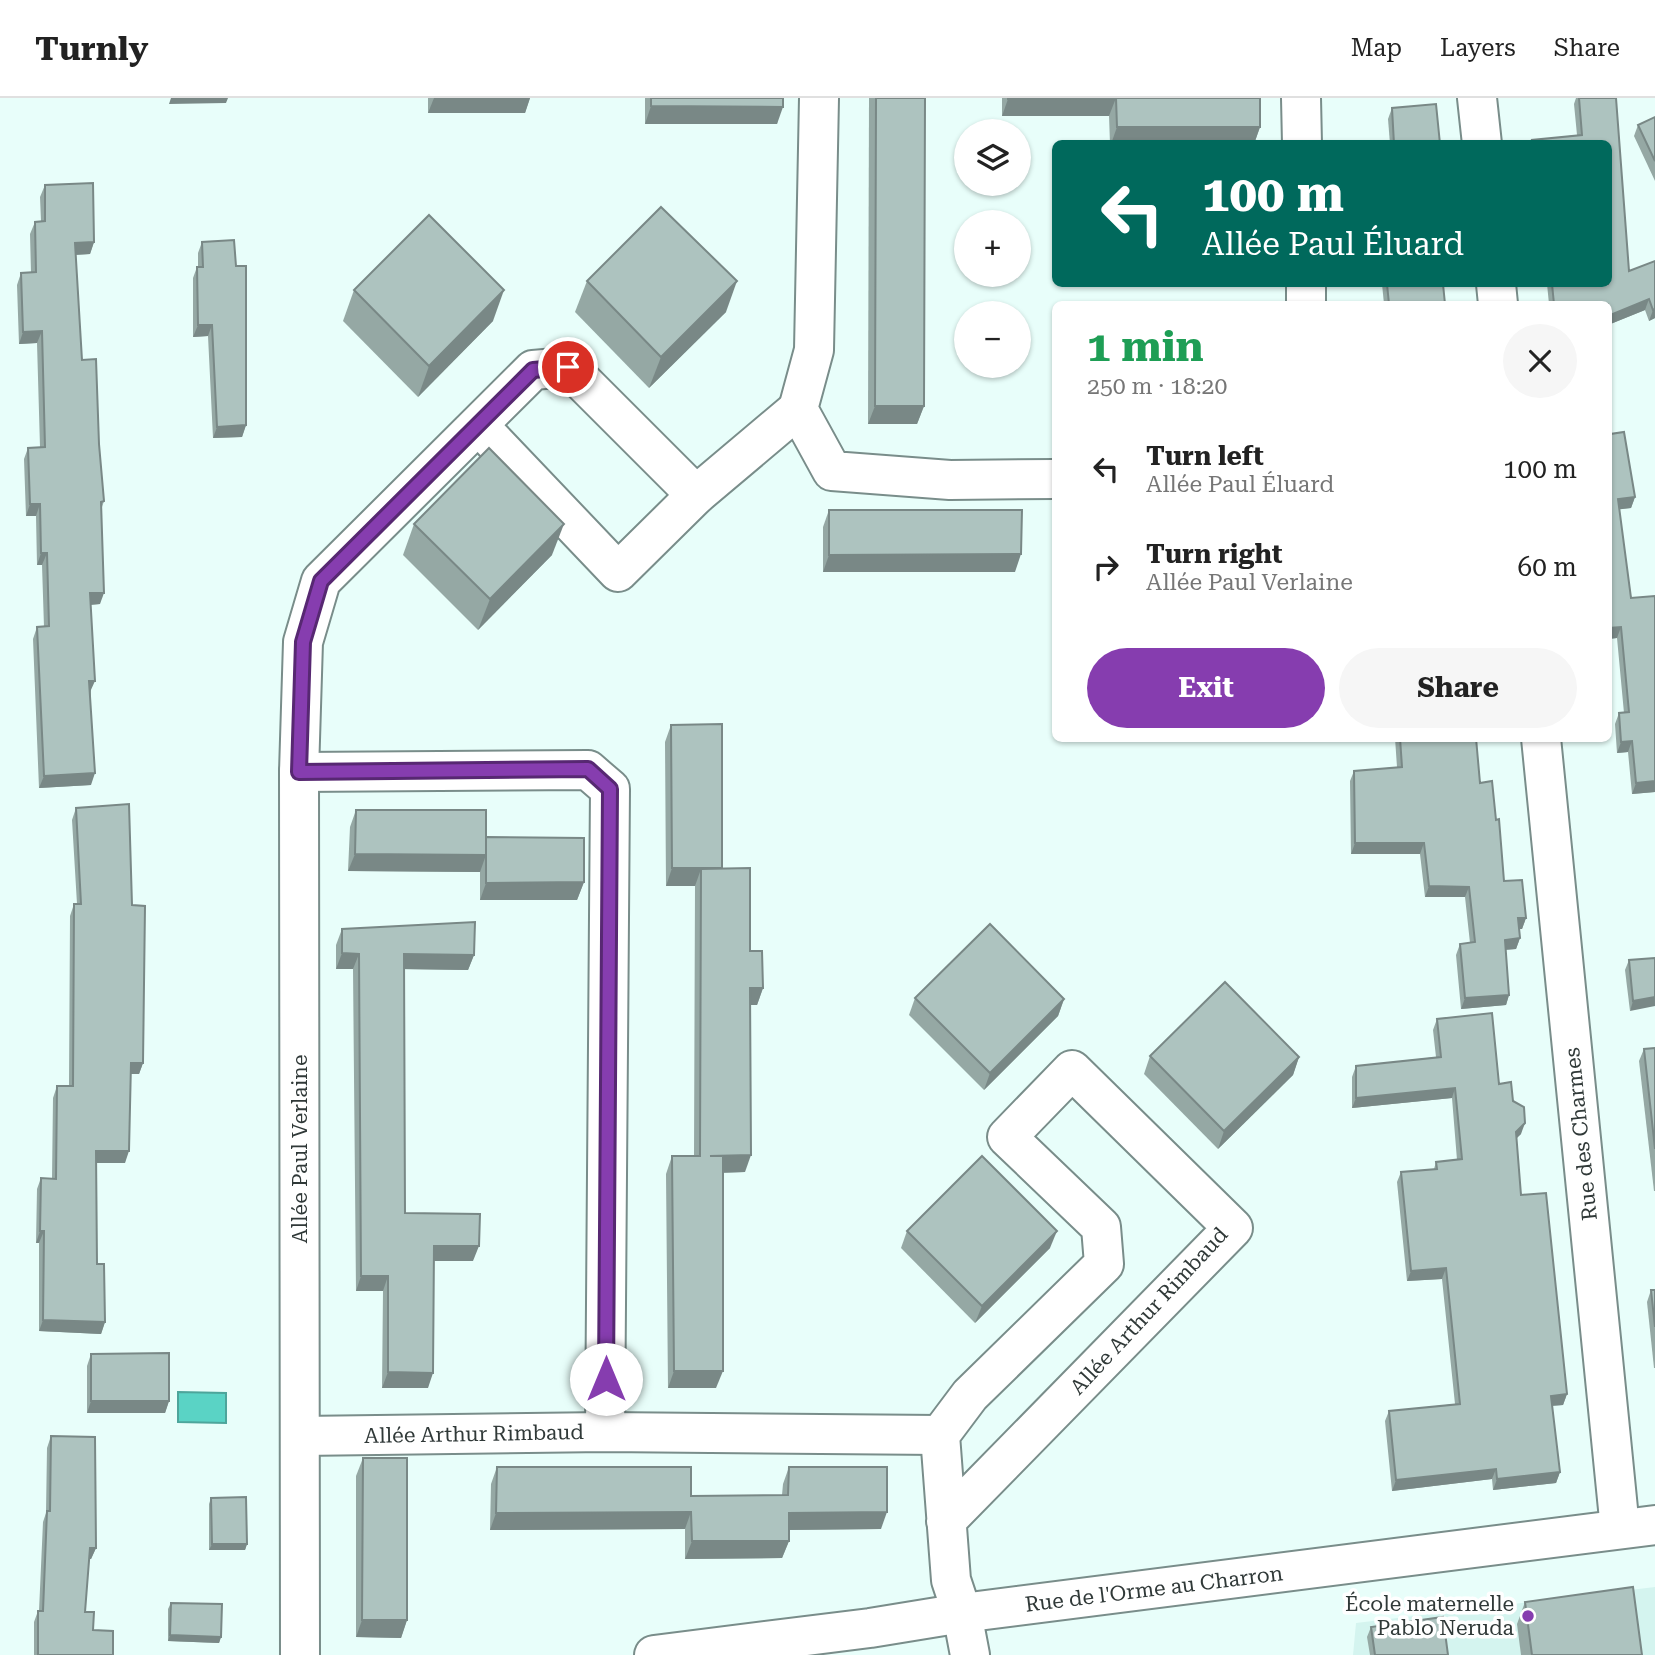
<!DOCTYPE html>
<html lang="en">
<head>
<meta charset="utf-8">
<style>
	:root { --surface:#fff; --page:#f6f6f6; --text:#222; --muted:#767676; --line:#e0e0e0; --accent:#863daf }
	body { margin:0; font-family:"Roboto Serif",serif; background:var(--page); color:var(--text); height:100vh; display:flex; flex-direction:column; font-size:26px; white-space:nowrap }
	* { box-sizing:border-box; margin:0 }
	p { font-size:23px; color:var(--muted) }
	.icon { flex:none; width:38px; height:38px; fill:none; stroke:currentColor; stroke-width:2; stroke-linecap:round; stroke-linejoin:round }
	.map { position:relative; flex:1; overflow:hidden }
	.side { position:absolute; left:1052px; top:203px; width:560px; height:441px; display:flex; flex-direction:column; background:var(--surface); border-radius:10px; box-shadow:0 2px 5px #0004 }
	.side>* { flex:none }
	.top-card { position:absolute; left:1052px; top:42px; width:560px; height:147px; border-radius:10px; box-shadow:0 2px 5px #0004; background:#00695c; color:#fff; overflow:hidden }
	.fabs { position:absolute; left:954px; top:21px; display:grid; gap:14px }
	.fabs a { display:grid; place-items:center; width:77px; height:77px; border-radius:50%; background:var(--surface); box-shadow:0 2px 5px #0004; font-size:35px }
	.pin { position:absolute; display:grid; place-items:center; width:60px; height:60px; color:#fff; margin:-30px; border:4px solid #fff; border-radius:50%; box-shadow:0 2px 7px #0007 }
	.me { position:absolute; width:77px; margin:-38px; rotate:0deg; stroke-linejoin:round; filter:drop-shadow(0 0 5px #0008) }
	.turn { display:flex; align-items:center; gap:24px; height:147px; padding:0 35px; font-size:32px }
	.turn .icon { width:91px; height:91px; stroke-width:2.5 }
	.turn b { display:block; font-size:49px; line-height:60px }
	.round { display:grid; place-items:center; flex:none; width:74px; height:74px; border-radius:37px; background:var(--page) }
	.head { display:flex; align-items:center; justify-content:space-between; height:119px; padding:0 35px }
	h1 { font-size:42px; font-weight:700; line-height:52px; color:#1e9e55 }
	.button { display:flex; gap:14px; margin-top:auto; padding:14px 35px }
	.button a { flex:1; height:80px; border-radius:42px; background:var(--accent); color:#fff; font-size:28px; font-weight:700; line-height:80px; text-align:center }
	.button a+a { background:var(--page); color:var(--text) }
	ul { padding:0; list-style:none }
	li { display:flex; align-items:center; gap:21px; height:98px; padding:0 35px }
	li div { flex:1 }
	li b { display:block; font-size:26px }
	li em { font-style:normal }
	header { display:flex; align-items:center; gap:42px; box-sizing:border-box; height:98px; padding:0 35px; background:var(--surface); border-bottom:2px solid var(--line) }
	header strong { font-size:33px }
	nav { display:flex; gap:38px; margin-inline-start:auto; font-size:24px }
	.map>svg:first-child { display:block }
	.built { fill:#d4f4ef }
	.water { fill:#5ad3c5; stroke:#4da59b; stroke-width:2 }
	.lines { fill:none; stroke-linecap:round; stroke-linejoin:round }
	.minor-casing { stroke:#798d8a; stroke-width:42 }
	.minor { stroke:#fff; stroke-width:38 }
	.wall { fill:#95a8a4 }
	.shaded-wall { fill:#798886 }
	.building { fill:#adc3bf; stroke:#798886; stroke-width:2 }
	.route-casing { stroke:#572872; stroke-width:18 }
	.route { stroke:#863daf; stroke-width:12 }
	.poi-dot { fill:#863daf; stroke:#fff; stroke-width:2.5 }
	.labels { text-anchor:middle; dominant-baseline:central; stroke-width:7; stroke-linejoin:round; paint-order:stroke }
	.street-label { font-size:21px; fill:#303938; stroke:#fff }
	.poi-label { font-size:21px; fill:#303938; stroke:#fff; text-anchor:end }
</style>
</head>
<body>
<header>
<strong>Turnly</strong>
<nav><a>Map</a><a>Layers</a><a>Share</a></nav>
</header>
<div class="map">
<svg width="1655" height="1557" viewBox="0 0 1655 1557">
	<rect width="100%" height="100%" fill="#e8fefa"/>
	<polygon class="built" points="1655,1489 1655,1557 1353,1557 1356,1525"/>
	<polygon class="water" points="178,1294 226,1295 226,1325 178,1324"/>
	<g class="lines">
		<defs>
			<g id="minor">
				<polyline points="819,0 814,252 798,311 832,373 950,382 1055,381"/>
				<polyline points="1301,0 1302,46"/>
				<polyline points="1477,0 1482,46"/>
				<polyline points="1306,186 1306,206"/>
				<polyline points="1496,186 1498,206"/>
				<polyline points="479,328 618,474 696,397 798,311"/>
				<polyline points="1541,640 1620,1431"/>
				<polyline points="299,674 588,672 610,691 605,1334"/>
				<polyline points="301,1338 605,1334 940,1337"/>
				<polyline points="946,1423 1233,1130 1072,972 1007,1039 1101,1129 1104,1166 970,1297 940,1337 951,1482 962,1515 970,1557"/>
				<polyline points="300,1557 299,674 303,544 321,483 533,272 568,269 696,397"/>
				<polyline points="654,1557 870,1530 962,1515 1655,1427"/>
			</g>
		</defs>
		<use href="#minor" class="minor-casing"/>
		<use href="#minor" class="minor"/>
	</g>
	<g class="wall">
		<polygon points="428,0 530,0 525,15 428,15"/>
		<polygon points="645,0 783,0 777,26 645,26"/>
		<polygon points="869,0 925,0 924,308 917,326 868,326"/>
		<polygon points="1002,0 1260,0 1260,29 1254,46 1110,46 1109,17 1002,18"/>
		<polygon points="1576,0 1616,0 1629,173 1655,163 1655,220 1649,223 1645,212 1608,227 1608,206 1549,206 1547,186 1608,186 1608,46 1531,46 1532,42 1577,37 1574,6"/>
		<polygon points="1392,10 1440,46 1390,46 1388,21"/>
		<polygon points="1655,19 1655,83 1634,38 1638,27"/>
		<polygon points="45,87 94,144 90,156 76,157 82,262 99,346 104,403 101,412 100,506 91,507 91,687 39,690 33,541 37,529 44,529 42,467 37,467 36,418 26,418 24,361 28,350 40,349 37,245 19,246 17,187 21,175 31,175 30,136 35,124 41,123 40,99"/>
		<polygon points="202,144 246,327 242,339 213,340 208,238 193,239 193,180 197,169 198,169 198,155"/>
		<polygon points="587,183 726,214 649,290 575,214"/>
		<polygon points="1382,186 1443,186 1445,206 1384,206"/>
		<polygon points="354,192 493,223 418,299 343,223"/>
		<polygon points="1608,316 1610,336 1635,399 1631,410 1619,411 1631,500 1655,498 1655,694 1632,696 1628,654 1617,655 1615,626 1619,615 1624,615 1617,540 1608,541"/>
		<polygon points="829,412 1015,474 823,474 823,429"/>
		<polygon points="414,426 552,457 478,532 403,457"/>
		<polygon points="1055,449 1055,503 1052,503 1052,458"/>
		<polygon points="671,627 763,890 757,907 750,907 745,1074 723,1075 716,1290 668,1290 666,1076 672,1058 694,1058 695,788 666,788 665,644"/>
		<polygon points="1395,640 1476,640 1480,685 1504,783 1526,820 1522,831 1519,831 1520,840 1516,851 1505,852 1509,897 1506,907 1461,911 1456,857 1460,846 1470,845 1465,799 1425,799 1420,756 1351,756 1350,683 1354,673 1397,669"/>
		<polygon points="76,710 132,807 143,965 139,976 131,976 125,1065 96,1065 97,1166 105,1224 101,1236 39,1233 39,1145 36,1145 37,1091 41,1080 52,1081 53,1000 57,988 69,988 70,818 74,806 77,806 72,722"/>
		<polygon points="356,712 486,740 584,784 577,802 480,802 480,774 348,773 350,729"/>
		<polygon points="342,831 474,857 468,872 404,871 405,1115 473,1163 434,1163 428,1290 382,1290 383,1193 356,1193 353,871 336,871 336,847"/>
		<polygon points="1655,860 1630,913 1625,872 1629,862"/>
		<polygon points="915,900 1064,901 1058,918 984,992 909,917"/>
		<polygon points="1437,921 1499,986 1513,1003 1521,1036 1516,1040 1521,1097 1567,1296 1563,1307 1552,1308 1560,1374 1556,1385 1493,1392 1492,1381 1392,1393 1385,1323 1389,1313 1455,1306 1442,1181 1407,1183 1397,1084 1401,1074 1434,1071 1436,1064 1457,1062 1452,1000 1352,1010 1352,979 1356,968 1436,959 1433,932"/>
		<polygon points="1655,950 1655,1093 1654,1093 1639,963 1644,951"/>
		<polygon points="1150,958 1299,959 1293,977 1218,1051 1144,976"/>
		<polygon points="907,1133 1050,1150 975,1225 901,1150"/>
		<polygon points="1651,1192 1655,1192 1655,1270 1654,1270 1647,1204"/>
		<polygon points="91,1256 169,1303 165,1315 87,1315 87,1268"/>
		<polygon points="51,1338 96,1450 91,1461 89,1461 85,1514 93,1532 113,1557 34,1557 34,1524 38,1513 39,1513 43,1424 46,1415 47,1350"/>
		<polygon points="363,1360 407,1522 401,1540 356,1539 356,1378"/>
		<polygon points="497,1369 691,1398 782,1397 783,1386 789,1369 881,1431 789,1432 789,1443 782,1460 685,1461 685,1431 490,1432 491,1386"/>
		<polygon points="211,1400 247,1446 245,1452 209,1452 209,1406"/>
		<polygon points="1525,1504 1642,1557 1521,1557 1517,1526"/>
		<polygon points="171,1505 221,1539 219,1545 168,1543 168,1511"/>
		<polygon points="1371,1529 1448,1557 1370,1557 1367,1539"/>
	</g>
	<g class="shaded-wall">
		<polygon points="171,0 228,0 226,5 169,6"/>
		<polygon points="434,0 530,0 525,15 428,15"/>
		<polygon points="1116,0 1109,18 1002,18 1008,1"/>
		<polygon points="651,8 783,9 777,26 645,26"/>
		<polygon points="1117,29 1260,29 1254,46 1111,46"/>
		<polygon points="94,144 90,156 71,157 75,145"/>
		<polygon points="737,183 726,214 649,290 661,259"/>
		<polygon points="504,192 493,223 418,299 429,268"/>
		<polygon points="1649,201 1645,212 1608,227 1608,218"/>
		<polygon points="1655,211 1655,220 1649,223 1653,212"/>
		<polygon points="198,227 212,227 208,238 193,239"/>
		<polygon points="42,233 37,245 19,246 23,234"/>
		<polygon points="875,308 924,308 917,326 868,326"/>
		<polygon points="246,327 242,339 213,340 217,329"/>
		<polygon points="1635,399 1631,410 1614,412 1618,401"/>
		<polygon points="30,406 40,406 36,418 26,418"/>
		<polygon points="564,426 552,457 478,532 490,501"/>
		<polygon points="41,455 47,455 42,467 37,467"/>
		<polygon points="1021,456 1015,474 823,474 829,457"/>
		<polygon points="1055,493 1055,503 1052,503"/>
		<polygon points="90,495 104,495 100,506 86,507"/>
		<polygon points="1621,529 1617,540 1608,541 1608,530"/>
		<polygon points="89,583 95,583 90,594"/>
		<polygon points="1632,643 1628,654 1617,655 1621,644"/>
		<polygon points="95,675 91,687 39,690 44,678"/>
		<polygon points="1655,683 1655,694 1632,696 1636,685"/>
		<polygon points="1355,745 1424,745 1420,756 1351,756"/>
		<polygon points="355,756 486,757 480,774 348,773"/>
		<polygon points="672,770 722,770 701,771 695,788 666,788"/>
		<polygon points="584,784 577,802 480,802 486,785"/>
		<polygon points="1429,788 1469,789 1465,799 1425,799"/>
		<polygon points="1518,820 1526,820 1522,831 1514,831"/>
		<polygon points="1520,840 1516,851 1501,852 1505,842"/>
		<polygon points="342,855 359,856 353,871 336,871"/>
		<polygon points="404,856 474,857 468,872 398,871"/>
		<polygon points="750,890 763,890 757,907 744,907"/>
		<polygon points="1509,897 1506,907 1461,911 1465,900"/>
		<polygon points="1655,899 1655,908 1630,913 1633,903"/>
		<polygon points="1064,901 1058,918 984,992 990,975"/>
		<polygon points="1299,959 1293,977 1218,1051 1224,1033"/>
		<polygon points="131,965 143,965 139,976 127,976"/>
		<polygon points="1455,990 1452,1000 1352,1010 1356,1000"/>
		<polygon points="1525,1025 1521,1036 1512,1045 1516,1034"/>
		<polygon points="96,1053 129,1053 125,1065 92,1065"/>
		<polygon points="751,1057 745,1074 704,1075 710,1058"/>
		<polygon points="40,1133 44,1133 39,1145 36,1145"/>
		<polygon points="1057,1133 1050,1150 975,1225 982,1208"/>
		<polygon points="434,1148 479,1148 473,1163 429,1163"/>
		<polygon points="1446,1170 1442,1181 1407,1183 1411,1173"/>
		<polygon points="361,1178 388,1178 383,1193 356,1193"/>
		<polygon points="43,1222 105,1224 101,1236 39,1233"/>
		<polygon points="674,1273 723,1273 716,1290 668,1290"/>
		<polygon points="388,1274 433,1275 428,1290 382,1290"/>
		<polygon points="1567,1296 1563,1307 1547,1308 1551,1298"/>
		<polygon points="91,1303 169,1303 165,1315 87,1315"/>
		<polygon points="1496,1371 1492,1381 1392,1393 1396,1382"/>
		<polygon points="1560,1374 1556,1385 1493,1392 1497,1381"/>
		<polygon points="691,1414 685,1431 490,1432 496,1415"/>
		<polygon points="887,1414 881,1431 783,1432 789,1415"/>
		<polygon points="692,1443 789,1443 782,1460 685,1461"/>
		<polygon points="212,1446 247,1446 245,1452 209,1452"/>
		<polygon points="90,1450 96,1450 91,1461 86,1461"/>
		<polygon points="362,1522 407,1522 401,1540 356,1539"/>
		<polygon points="170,1537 221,1539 219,1545 168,1543"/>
	</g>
	<g class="building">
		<polygon points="651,0 783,0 783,9 651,8"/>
		<polygon points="876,0 925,0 924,308 875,308"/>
		<polygon points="1008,0 1116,0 1008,1"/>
		<polygon points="1116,0 1260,0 1260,29 1117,29"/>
		<polygon points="1579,0 1616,0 1629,173 1655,163 1655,211 1653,212 1649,201 1608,218 1608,206 1554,206 1552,186 1608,186 1608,46 1533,46 1532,42 1582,37"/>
		<polygon points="1436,6 1440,46 1394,46 1392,10"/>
		<polygon points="1655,19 1655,63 1638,27"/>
		<polygon points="93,85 94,144 75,145 82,262 96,261 99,346 104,403 101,404 104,495 90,495 95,583 89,583 95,675 44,678 37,529 49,528 47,455 41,455 40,406 30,406 28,350 45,349 42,233 23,234 21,175 36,174 35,124 45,123 45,87"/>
		<polygon points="661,109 737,183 661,259 587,183"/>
		<polygon points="429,117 504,192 429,268 354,192"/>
		<polygon points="234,142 236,168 246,168 246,327 217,329 212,227 198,227 197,169 203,169 202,144"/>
		<polygon points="1387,186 1443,186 1445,206 1389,206"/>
		<polygon points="1608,316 1610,336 1624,334 1635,399 1618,401 1631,500 1655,498 1655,683 1636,685 1632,643 1621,644 1619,615 1629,614 1621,529 1608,530"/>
		<polygon points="489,350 564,426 490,501 414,426"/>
		<polygon points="829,412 1022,412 1021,456 829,457"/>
		<polygon points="722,626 722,770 672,770 671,627"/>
		<polygon points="1400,640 1476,640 1480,685 1492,683 1496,722 1499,721 1504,783 1522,782 1526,820 1518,820 1520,840 1505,842 1509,897 1465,900 1460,846 1475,844 1469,789 1429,788 1424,745 1355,745 1354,673 1402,669"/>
		<polygon points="129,706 132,807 145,808 143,965 131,965 129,1053 96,1053 97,1166 104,1166 105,1224 43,1222 44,1133 40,1133 41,1080 56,1081 57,988 73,988 74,806 81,806 76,710"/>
		<polygon points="356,712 486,712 486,757 355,756"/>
		<polygon points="486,739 584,740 584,784 486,785"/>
		<polygon points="750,770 750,853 762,853 763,890 750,890 751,1057 710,1058 723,1058 723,1273 674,1273 672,1058 700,1058 701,771"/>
		<polygon points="475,824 474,857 404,856 405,1115 480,1116 479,1148 434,1148 433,1275 388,1274 388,1178 361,1178 359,856 342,855 342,831"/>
		<polygon points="990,826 1064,901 990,975 915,900"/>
		<polygon points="1655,860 1655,899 1633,903 1629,862"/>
		<polygon points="1225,884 1299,959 1224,1033 1150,958"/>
		<polygon points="1492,915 1499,986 1511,984 1513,1003 1524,1009 1525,1025 1516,1034 1521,1097 1546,1095 1567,1296 1551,1298 1560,1374 1497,1381 1496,1371 1396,1382 1389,1313 1460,1306 1446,1170 1411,1173 1401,1074 1437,1071 1436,1064 1462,1061 1455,990 1356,1000 1356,968 1441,959 1437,921"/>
		<polygon points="1655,950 1655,1051 1644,951"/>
		<polygon points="982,1058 1057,1133 982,1208 907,1133"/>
		<polygon points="1651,1192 1655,1192 1655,1229"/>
		<polygon points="169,1255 169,1303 91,1303 91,1256"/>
		<polygon points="51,1338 95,1339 96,1450 90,1450 85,1514 94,1514 93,1532 113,1533 113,1557 38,1557 38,1513 43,1513 47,1413 50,1413"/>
		<polygon points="363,1360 407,1360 407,1522 362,1522"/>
		<polygon points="497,1369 691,1369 691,1398 788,1397 789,1369 887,1369 887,1414 789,1415 789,1443 692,1443 691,1414 496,1415"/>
		<polygon points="246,1399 247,1446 212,1446 211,1400"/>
		<polygon points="1633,1489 1642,1557 1532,1557 1525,1504"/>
		<polygon points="171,1505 222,1506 221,1539 170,1537"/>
		<polygon points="1443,1519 1448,1557 1375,1557 1371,1529"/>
	</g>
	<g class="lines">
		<defs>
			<polyline id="route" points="568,269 533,272 321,483 303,544 299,674 588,671 610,691 606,1281"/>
		</defs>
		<use href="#route" class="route-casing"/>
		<use href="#route" class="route"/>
	</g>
	<circle class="poi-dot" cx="1528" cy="1518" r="7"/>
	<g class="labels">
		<g class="street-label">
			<text transform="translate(1581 1036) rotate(-96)">Rue des Charmes</text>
			<text transform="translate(300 1051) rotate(-90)">Allée Paul Verlaine</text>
			<text transform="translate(1149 1213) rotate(-47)">Allée Arthur Rimbaud</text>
			<text transform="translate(474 1336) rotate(-1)">Allée Arthur Rimbaud</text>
			<text transform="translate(1154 1491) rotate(-7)">Rue de l'Orme au Charron</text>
		</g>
		<g class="poi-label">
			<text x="1514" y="1506">École maternelle<tspan x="1514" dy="24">Pablo Neruda</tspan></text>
		</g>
	</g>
</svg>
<div class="fabs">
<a><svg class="icon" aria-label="layers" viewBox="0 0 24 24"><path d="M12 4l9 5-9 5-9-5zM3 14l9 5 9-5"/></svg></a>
<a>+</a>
<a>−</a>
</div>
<div class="pin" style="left:568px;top:269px;background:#d93025"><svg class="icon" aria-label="arrive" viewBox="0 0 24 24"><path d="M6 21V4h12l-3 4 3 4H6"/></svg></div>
<svg class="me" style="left:606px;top:1281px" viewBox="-20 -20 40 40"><circle r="19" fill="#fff"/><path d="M0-13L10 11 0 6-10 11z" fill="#863daf"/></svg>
<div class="top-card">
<div class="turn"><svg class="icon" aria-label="left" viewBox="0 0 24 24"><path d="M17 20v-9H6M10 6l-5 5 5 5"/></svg><div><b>100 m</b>Allée Paul Éluard</div></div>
</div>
<section class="side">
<div class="head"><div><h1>1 min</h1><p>250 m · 18:20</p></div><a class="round"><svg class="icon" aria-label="close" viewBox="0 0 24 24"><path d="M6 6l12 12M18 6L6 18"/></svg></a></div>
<ul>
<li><svg class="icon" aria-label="left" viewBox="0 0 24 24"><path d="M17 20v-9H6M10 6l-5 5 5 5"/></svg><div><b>Turn left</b><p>Allée Paul Éluard</p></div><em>100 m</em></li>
<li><svg class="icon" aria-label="right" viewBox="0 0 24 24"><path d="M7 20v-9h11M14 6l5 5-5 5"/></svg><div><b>Turn right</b><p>Allée Paul Verlaine</p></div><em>60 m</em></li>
</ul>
<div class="button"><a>Exit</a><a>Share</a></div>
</section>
</div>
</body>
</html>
